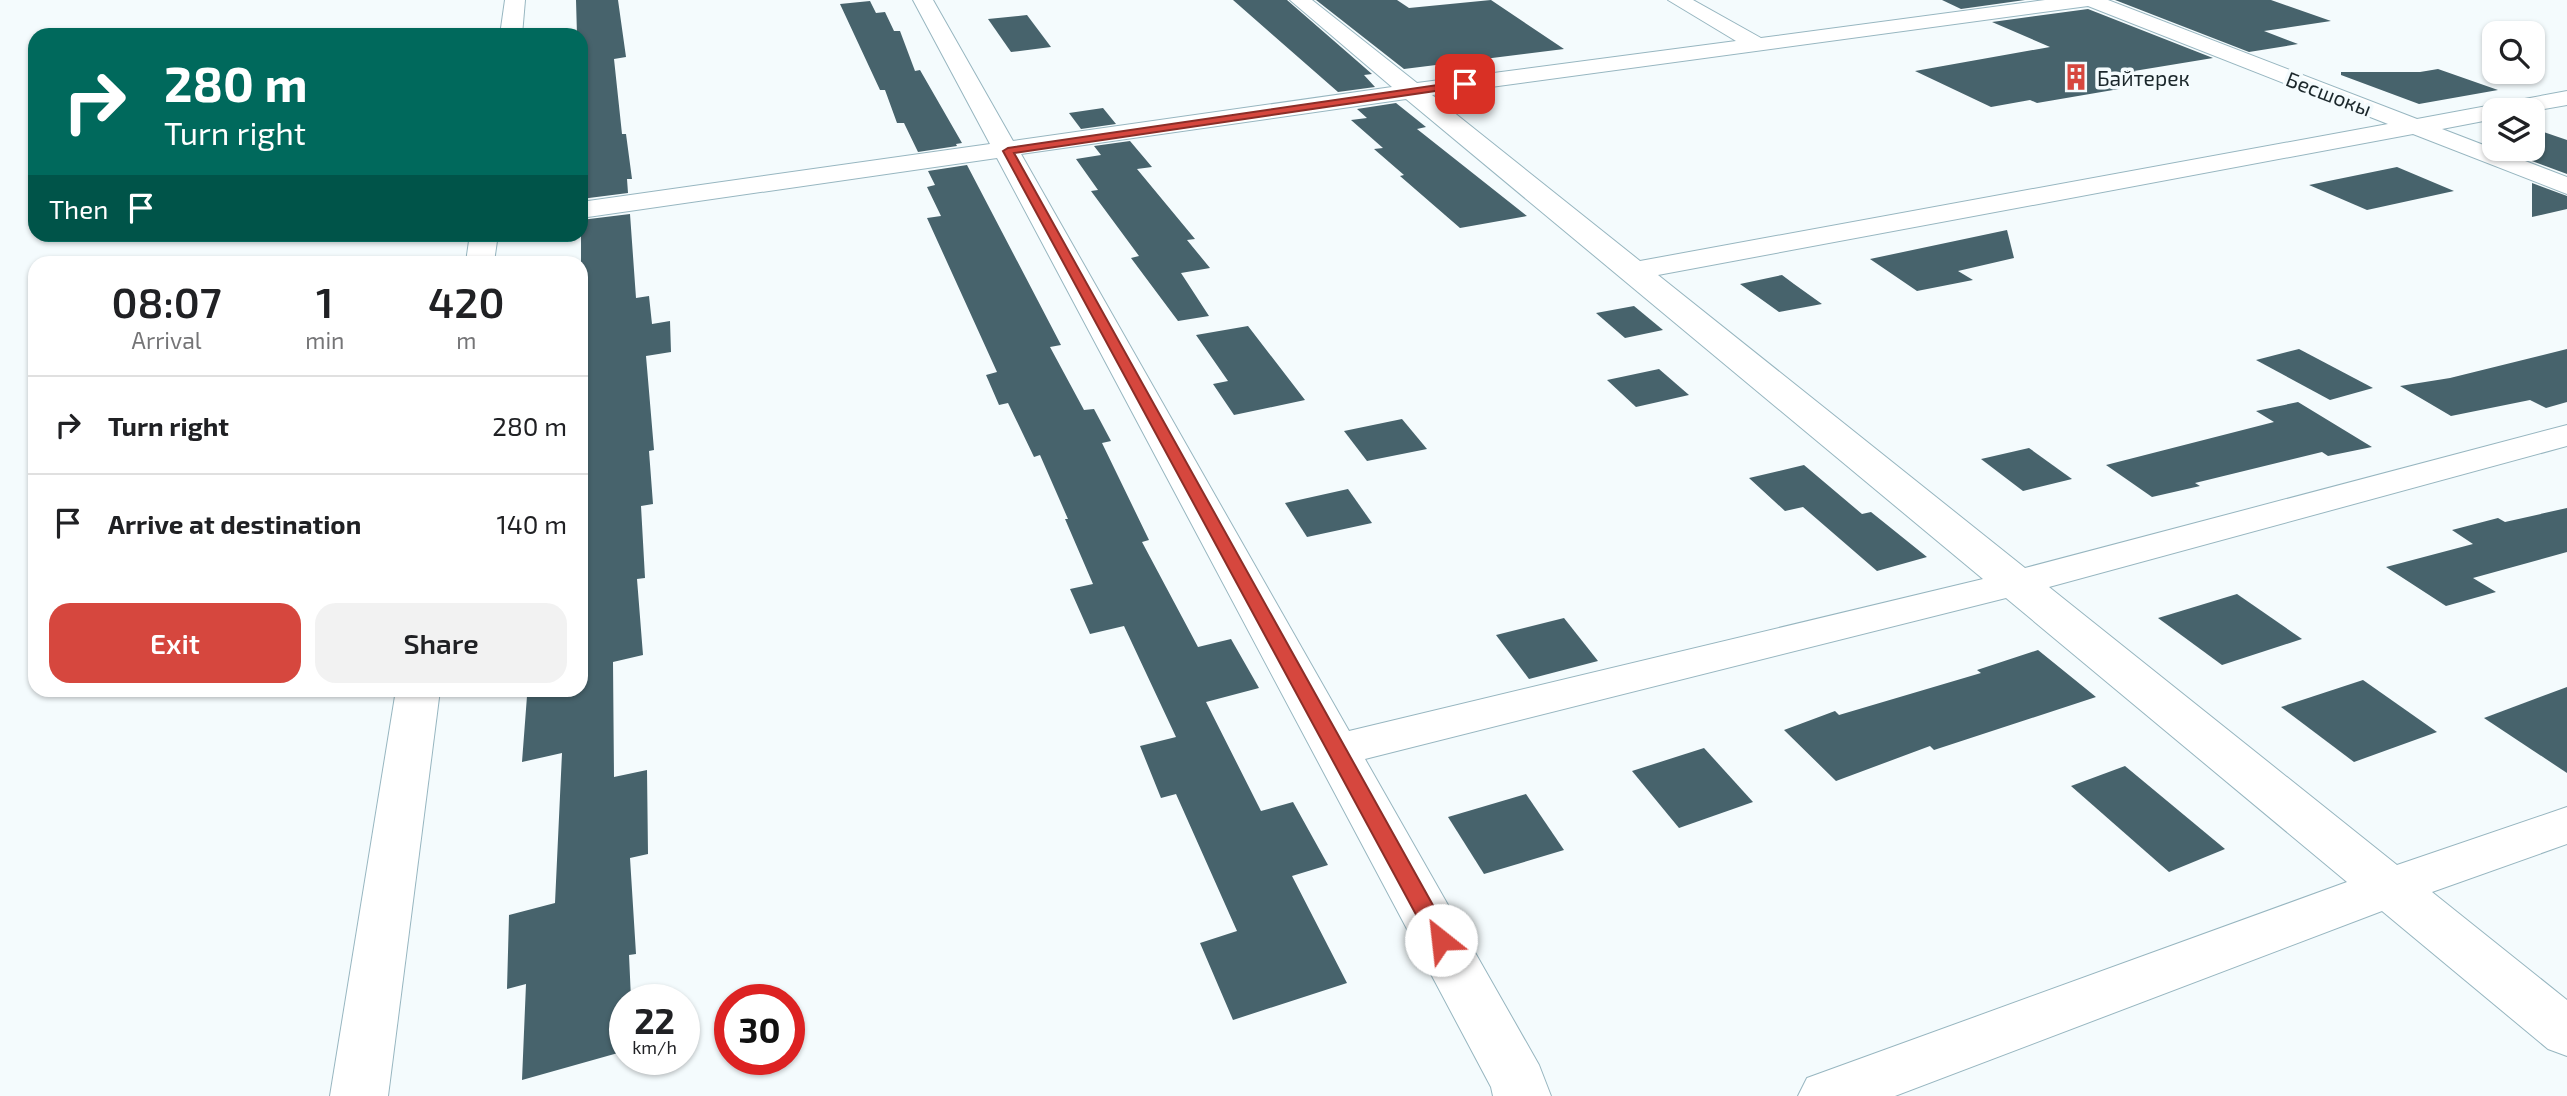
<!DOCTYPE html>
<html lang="en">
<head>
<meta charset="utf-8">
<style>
	:root { --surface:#fff; --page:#f2f2f2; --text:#202124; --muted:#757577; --line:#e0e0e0; --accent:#d6473e }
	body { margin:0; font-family:"Exo 2",sans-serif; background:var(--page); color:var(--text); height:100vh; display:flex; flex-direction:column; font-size:26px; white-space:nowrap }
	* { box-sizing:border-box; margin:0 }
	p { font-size:23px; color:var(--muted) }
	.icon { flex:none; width:38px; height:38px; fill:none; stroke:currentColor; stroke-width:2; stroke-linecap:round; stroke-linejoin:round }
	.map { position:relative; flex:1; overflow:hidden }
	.side { position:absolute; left:28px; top:256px; width:560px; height:441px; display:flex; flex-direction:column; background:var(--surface); border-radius:21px; box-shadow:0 2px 5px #0004 }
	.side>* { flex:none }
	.guide { position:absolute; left:28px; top:28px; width:560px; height:214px; border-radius:21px; box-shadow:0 2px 5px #0004; background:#00695c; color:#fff; overflow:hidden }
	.controls { position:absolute; left:2482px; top:21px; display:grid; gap:14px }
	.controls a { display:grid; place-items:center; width:63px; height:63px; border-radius:14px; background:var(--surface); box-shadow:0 2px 5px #0004; font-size:35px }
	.speed { position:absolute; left:609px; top:984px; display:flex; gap:14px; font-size:35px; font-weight:700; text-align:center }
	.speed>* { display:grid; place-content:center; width:91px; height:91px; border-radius:50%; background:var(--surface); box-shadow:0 2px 5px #0004; line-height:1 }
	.speed small { font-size:18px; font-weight:400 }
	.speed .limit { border:10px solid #d22; background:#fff; color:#111 }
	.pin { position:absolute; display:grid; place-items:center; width:60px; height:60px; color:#fff; margin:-30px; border-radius:14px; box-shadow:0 4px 10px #0006 }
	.me { position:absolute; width:77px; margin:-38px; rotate:331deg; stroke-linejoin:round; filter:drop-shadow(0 0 5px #0008) }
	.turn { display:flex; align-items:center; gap:24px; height:147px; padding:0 21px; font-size:32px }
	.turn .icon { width:91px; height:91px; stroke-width:2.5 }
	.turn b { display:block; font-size:49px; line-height:60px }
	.then { display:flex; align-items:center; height:66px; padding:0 21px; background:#0003; gap:14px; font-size:26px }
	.eta { display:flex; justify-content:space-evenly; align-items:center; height:119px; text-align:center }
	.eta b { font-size:42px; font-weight:600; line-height:49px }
	.action { display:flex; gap:14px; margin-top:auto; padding:14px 21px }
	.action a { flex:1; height:80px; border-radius:21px; background:var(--accent); color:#fff; font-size:28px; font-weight:600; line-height:80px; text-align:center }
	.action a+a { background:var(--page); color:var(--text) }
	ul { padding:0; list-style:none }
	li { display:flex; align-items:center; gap:21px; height:98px; padding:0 21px; border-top:2px solid var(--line) }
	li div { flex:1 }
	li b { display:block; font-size:26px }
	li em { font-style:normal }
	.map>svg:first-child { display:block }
	.building { fill:#47636c }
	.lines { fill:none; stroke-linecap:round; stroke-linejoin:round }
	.minor-casing { stroke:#97b6c0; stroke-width:2 }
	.minor { fill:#fff; fill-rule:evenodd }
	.route { fill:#d6473e; stroke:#8b2e28; stroke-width:2 }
	.labels { text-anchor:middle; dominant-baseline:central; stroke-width:7; stroke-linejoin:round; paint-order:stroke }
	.far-poi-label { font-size:21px; fill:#1b272b; stroke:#f4fbfd; text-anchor:start }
	.far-street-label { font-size:21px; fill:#1b272b; stroke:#f4fbfd }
</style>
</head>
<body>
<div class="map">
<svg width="2567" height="1096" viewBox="0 0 2567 1096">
	<rect width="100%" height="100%" fill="#f4fbfd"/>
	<g class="building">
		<polygon points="576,0 618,0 626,57 614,59 622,134 626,134 632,179 627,179 628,193 581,199 581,35 577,35"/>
		<polygon points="1233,0 1287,0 1372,74 1364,75 1375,87 1338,92"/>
		<polygon points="1316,0 1397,0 1409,8 1491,0 1564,49 1404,69"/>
		<polygon points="1942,0 2025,0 1961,9"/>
		<polygon points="2115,0 2271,0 2331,21 2264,31 2298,44 2249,52"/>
		<polygon points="870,1 876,13 885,12 894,31 900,31 915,71 920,70 962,143 956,144 957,146 918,152 904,123 897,123 885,90 880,90 840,4"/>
		<polygon points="2088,9 2213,58 2134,71 2160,82 2037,103 2030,100 1991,107 1915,71 2050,47 1992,22"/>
		<polygon points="1027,15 1051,47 1011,52 988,19"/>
		<polygon points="2438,69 2498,90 2419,104 2341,75 2341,72 2420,72"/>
		<polygon points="1396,103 1426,127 1417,129 1527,216 1460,228 1400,176 1404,175 1374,149 1383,148 1351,120 1367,118 1357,109"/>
		<polygon points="1103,108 1116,124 1081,129 1069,113"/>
		<polygon points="2532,128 2567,140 2567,174 2532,161"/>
		<polygon points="1130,141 1152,167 1137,169 1195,239 1187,240 1210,268 1181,273 1209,316 1178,321 1131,258 1139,256 1091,191 1098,190 1076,159 1101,155 1094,146"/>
		<polygon points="967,165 1061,345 1050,347 1084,410 1094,409 1111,441 1102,443 1149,540 1142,542 1198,647 1231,639 1259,688 1206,702 1261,811 1293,802 1328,865 1292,876 1347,983 1233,1020 1200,943 1237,931 1176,794 1161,798 1140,746 1176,737 1124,626 1090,634 1070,589 1093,584 1065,519 1068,519 1040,455 1034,457 1008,403 999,405 986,375 997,372 927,218 941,216 927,187 935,185 928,171"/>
		<polygon points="2397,167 2454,191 2367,210 2309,185"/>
		<polygon points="2532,183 2567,196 2567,209 2532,217"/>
		<polygon points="630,214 636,298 649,296 652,324 670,321 671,352 646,356 654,450 649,451 653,504 641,506 645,578 637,579 643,655 613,662 614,777 647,770 648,854 630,858 636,954 629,955 631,999 625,999 625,1051 522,1080 526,984 507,989 509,915 555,903 562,753 522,762 527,696 556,690 581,690 584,365 581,366 581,220"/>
		<polygon points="2007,230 2014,258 1958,271 1973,280 1917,291 1870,259"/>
		<polygon points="1782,275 1794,284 1822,304 1779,312 1740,284"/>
		<polygon points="1634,306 1663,330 1625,338 1596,313"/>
		<polygon points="1248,326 1305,400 1234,415 1213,384 1228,381 1196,335"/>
		<polygon points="2299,349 2373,388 2330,400 2256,360"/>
		<polygon points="2567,349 2567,402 2546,408 2530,400 2451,416 2400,386 2450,378"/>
		<polygon points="1659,369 1689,395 1636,407 1607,380"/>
		<polygon points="2298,402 2372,447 2328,456 2322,452 2195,483 2200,486 2152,497 2106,465 2274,422 2256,411"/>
		<polygon points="1402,419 1427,449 1367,461 1344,431"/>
		<polygon points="2029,448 2072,479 2023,491 1981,459"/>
		<polygon points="1804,465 1862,514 1871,512 1927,557 1877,571 1803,507 1785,511 1749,478"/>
		<polygon points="1348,489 1372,523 1307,537 1285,503"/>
		<polygon points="2567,508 2567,552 2473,578 2496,592 2446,606 2386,567 2473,544 2452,530 2498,518 2505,522"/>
		<polygon points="2237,594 2302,639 2222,665 2158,618"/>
		<polygon points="1564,618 1598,661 1529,679 1496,635"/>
		<polygon points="2038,650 2096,697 1934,750 1930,746 1836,781 1784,730 1835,711 1839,715 1981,673 1977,670"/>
		<polygon points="2363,680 2437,732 2354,762 2281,707"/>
		<polygon points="2567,687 2567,773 2484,718"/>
		<polygon points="1704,748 1753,802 1679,828 1632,771"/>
		<polygon points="2125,766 2225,849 2169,872 2071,786"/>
		<polygon points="1526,794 1564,850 1484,874 1448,817"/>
	</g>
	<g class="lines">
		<defs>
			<g id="minor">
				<polygon points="505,0 525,0 522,35 500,35"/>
				<path d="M913,0H933L1013,141L1392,87L1290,0H1312L1417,83L1736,41L1668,0H1693L1761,38L2045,0H2108L2417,119L2567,91V105L2532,111L2494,110V119L2442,129L2567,177V194L2413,134L1658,275L2025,568L2567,425V446L2049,587L2397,865L2567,807V844L2432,892L2567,1000V1056L2548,1049L2382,911L1895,1096H1798L1807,1078L2347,882L2006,598L1365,759L1539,1065L1551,1096H1493L1491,1087L997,158L581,218V202L990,144ZM2088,6L2388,124L1640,261L1432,95ZM1406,99L1983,579L1349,731L1021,154Z"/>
				<polygon points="470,234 498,234 494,262 466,262"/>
				<polygon points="396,690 440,690 388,1096 330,1096"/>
			</g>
		</defs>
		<use href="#minor" class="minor-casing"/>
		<use href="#minor" class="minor"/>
	</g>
	<polygon class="route" points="1465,81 1470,84 1469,86 1014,153 1449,934 1452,940 1449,946 1441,949 1433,946 1003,151 1008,148"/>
	<defs>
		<symbol id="building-bare" viewBox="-9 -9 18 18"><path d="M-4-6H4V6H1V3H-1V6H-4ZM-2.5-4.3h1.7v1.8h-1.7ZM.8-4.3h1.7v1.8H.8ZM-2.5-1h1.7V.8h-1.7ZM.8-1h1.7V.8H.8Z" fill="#d6473e" stroke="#f4fbfd" stroke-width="2.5" paint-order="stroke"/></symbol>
	</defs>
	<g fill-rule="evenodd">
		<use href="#building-bare" x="2057" y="58" width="38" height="38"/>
	</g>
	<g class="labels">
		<g class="far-poi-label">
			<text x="2097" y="77">Байтерек</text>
		</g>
		<g class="far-street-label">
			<text transform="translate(2329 93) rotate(21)">Бесшокы</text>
		</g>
	</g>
</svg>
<div class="controls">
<a><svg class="icon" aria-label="search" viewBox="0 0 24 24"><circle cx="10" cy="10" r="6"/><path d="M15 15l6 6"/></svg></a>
<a><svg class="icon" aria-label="layers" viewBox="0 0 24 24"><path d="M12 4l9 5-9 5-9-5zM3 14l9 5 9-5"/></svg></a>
</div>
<div class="speed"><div>22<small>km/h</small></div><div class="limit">30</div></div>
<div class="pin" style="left:1465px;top:84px;background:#d93025"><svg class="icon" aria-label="arrive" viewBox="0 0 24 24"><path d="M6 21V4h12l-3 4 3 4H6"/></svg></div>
<svg class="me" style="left:1441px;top:940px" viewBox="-20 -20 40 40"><circle r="19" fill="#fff"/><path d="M0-13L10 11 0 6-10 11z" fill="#d6473e"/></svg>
<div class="guide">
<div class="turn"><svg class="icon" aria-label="right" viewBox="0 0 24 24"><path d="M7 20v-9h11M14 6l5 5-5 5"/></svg><div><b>280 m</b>Turn right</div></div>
<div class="then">Then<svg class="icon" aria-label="arrive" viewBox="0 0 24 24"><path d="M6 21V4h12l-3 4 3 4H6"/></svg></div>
</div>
<section class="side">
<div class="eta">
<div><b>08:07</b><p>Arrival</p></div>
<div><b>1</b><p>min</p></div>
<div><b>420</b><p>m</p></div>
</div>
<ul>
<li><svg class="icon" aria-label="right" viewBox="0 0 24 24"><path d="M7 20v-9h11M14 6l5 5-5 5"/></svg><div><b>Turn right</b></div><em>280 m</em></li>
<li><svg class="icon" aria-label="arrive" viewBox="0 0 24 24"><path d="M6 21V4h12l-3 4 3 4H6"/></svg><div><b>Arrive at destination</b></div><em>140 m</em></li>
</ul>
<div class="action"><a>Exit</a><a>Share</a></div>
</section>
</div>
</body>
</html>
